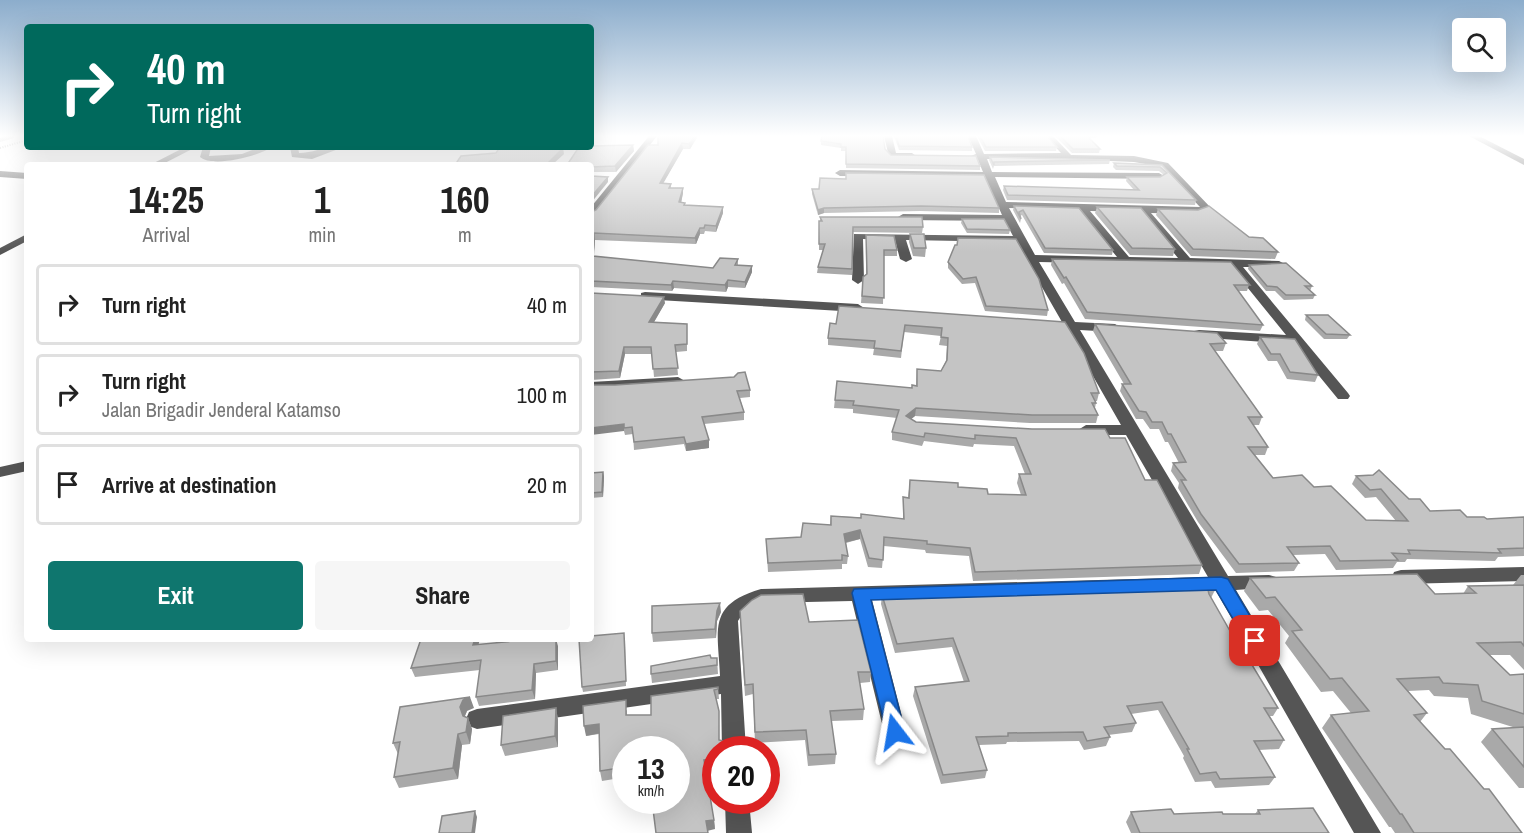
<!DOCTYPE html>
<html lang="en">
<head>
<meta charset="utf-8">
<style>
	:root { --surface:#fff; --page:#f6f6f6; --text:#222; --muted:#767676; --line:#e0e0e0; --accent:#0f766e }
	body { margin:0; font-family:"Archivo Narrow",sans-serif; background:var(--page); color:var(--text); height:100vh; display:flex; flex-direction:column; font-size:22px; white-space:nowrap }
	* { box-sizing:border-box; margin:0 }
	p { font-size:20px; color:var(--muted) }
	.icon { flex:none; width:33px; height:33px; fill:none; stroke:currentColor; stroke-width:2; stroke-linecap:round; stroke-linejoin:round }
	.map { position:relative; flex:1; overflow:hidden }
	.side { position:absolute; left:24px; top:162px; width:570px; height:480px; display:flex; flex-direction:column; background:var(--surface); border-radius:6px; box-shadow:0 6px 24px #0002 }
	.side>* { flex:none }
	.hud { position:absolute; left:24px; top:24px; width:570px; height:126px; border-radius:6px; box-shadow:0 6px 24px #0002; background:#00695c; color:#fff; overflow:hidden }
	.buttons { position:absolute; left:1452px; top:18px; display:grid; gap:12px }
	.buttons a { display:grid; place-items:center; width:54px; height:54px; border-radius:6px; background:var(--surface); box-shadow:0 6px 24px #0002; font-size:30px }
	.speed { position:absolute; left:612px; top:736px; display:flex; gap:12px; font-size:30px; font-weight:700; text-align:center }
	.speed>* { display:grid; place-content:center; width:78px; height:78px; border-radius:50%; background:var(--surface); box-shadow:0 6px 24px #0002; line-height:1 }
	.speed small { font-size:15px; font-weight:400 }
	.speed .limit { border:9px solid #d22; background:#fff; color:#111 }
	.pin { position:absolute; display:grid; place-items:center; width:51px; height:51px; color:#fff; margin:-26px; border-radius:12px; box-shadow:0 3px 9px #0006 }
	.me { position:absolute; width:66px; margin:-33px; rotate:346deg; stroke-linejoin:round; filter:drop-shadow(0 0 4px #0008) }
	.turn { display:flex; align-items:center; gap:21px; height:126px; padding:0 24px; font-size:27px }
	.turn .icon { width:78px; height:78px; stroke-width:2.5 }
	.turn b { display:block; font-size:42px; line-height:51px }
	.eta { display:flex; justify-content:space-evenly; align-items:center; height:102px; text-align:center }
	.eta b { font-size:36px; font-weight:800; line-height:42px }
	.primary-button { display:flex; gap:12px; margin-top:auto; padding:12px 24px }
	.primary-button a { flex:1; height:69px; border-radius:6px; background:var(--accent); color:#fff; font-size:24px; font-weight:800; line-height:69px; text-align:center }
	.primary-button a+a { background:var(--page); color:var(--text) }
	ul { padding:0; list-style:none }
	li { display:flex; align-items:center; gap:18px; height:81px; margin:0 12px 9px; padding:0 12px; border:3px solid var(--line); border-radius:6px }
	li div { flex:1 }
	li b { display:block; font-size:22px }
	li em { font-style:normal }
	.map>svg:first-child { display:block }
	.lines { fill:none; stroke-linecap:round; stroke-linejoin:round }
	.path { stroke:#777; stroke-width:2; stroke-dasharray:1 1.5; stroke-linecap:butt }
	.minor { fill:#555; fill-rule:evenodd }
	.wall { fill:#a9a9a9 }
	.shaded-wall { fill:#898989 }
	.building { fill:#c4c4c4; stroke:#898989; stroke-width:1.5 }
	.route { fill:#1a73e8; stroke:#114b97; stroke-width:1.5 }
</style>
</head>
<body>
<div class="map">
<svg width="1524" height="833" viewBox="0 0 1524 833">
	<rect width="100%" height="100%" fill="#fff"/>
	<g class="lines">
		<polyline class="path" points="0,148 27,140"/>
		<g class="minor">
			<polygon points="649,136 657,136 595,215 591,216 591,207"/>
			<polygon points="884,136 892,136 896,153 912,153 916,156 912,159 889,157"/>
			<path d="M968,136H976L984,154L1061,153L1045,136H1053L1071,155L1134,156L1168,163L1212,209L1196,214L1151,213L1190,258L1279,261L1285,264L1279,267H1243L1348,393L1350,396L1348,399H1338L1293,344L1194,337L1193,334L1194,331L1199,330L1286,335L1230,266L1039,262L1075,322L1115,324L1121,328L1115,332L1080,330L1228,576L1269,575L1276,577L1279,582L1276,587L1236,590L1381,833H1354L1216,591L872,600L906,732L903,739L895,742L887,739L884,732L852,601L761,603C751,607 743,612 738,621L746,750H722L721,694L477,729L469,726L466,719L469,712L477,709L720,676C718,629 707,605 761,589L1208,577L1126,435H1086L1078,430L1086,425H1121L1066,329L1058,325L1062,322L1016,242L906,240L912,259L906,262L900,259L895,240L863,239L864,280L858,284L852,280L854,234L1013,236L1005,221L903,220L898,217L903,214L1002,215L985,177L840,176L835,173L840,170L983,172L978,160L968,157L976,154ZM987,159H1063L1134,162L1162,167L1200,207L1006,202L995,177L1159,179L1164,176L1159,173L992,172ZM1009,208L1079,210L1117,257L1035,255ZM1090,211L1140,212L1178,258L1129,257Z"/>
			<polygon points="1469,136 1479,136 1524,159 1524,165"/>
			<polygon points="185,147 196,147 161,165 150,165"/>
			<path d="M203,147H211L209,156L242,154L260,147H272C259,156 213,168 200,157Z"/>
			<path d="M290,147H298L299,153C314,153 328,145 341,148L312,159L292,157Z"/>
			<polygon points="0,171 27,173 27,179 0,177"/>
			<polygon points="27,234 27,241 0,255 0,248"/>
			<polygon points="645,292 858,304 864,308 858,312 641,299 641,293"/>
			<polygon points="678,377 685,381 683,384 591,390 591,382"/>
			<polygon points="27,461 27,471 0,477 0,467"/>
			<polygon points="1524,567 1524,581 1401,584 1394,582 1392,577 1394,572 1401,570"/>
			<polygon points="725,801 749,801 752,833 726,833"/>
		</g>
	</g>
	<g class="wall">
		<polygon points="658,136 698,136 690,149 683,149 663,183 671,184 671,188 683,193 681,203 685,205 723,207 723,213 716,232 705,231 704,234 700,234 696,244 595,240 594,256 713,268 738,259 738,265 752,266 752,272 745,288 728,287 726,292 674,288 672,291 591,287 591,212 596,210 658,145"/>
		<polygon points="894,136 968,136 972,147 972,151 899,150"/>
		<polygon points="977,136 1047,136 1057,147 1056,151 985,151"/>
		<polygon points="1055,136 1097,136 1096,138 1089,138 1100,149 1099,153 1072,153"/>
		<polygon points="821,141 885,149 891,155 980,166 980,170 846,168 846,151 841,151 841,148 821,145"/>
		<polygon points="633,145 634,151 616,172 591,172 591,165"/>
		<polygon points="990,157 1110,160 1109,164 994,166 993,169 989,160"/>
		<polygon points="1114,163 1162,165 1196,200 1195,205 1007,200 1003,190 1004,186 1134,190 1126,181 1127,177 1160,177 1164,175 1159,171 1116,170 1113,167"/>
		<polygon points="812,189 999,208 999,213 920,211 824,213 818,215 812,194"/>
		<polygon points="1014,206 1113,250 1112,255 1044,253 1022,215 1020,216 1021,219 1020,223 1013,210"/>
		<polygon points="1097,207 1175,249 1173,256 1130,255 1095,213"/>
		<polygon points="1158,209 1249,237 1278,252 1275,259 1191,256 1156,215"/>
		<polygon points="820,217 923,227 922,233 853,232 852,275 817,273 818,267 823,250 819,250 819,221 820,221"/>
		<polygon points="962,219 1010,230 1009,234 967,233 961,223"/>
		<polygon points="910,234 926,248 925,257 913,256 909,242"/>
		<polygon points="866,235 897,250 897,256 884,256 883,304 861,303 863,277 866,274"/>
		<polygon points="958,238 1048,310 1047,316 985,311 975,283 962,284 948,268 948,262 957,245"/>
		<polygon points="1052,259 1249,285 1247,291 1238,291 1263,325 1260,331 1085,319 1064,283 1062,284 1051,265"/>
		<polygon points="1249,265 1312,286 1310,291 1315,295 1313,299 1284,300 1275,291 1266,291 1248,269"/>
		<polygon points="591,293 665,303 654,322 687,324 687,351 676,352 678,375 654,377 652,354 625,354 620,378 591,380"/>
		<polygon points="1306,315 1350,335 1347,339 1324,339 1305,320"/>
		<polygon points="1065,322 1099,393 1097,401 1095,401 1096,403 1095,408 1098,415 1096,423 1030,423 915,416 911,419 916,422 1110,438 1145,480 1202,565 1199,574 973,581 969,556 926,553 925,550 884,546 882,568 868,567 860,539 846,543 848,556 847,564 842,564 842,569 768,572 766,539 801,537 830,525 831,516 903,519 903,497 908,498 910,480 958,487 988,494 1021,495 1017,483 1019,474 1025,474 1014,446 974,444 973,447 924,441 922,446 892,440 892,432 897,418 853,413 853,409 834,408 837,381 912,388 916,386 917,369 941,371 946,361 947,346 939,345 941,336 904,332 901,358 873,355 874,349 828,345 828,338 836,324"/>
		<polygon points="1095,324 1226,343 1223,351 1215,351 1262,417 1259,425 1253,425 1268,447 1265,455 1255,455 1273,478 1314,487 1366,520 1396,521 1376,497 1365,498 1352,484 1356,476 1409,499 1430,511 1467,517 1487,519 1524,517 1524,556 1498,557 1495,561 1407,559 1405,562 1397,562 1393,568 1336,570 1325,554 1293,555 1299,563 1294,571 1236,573 1198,522 1178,488 1179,483 1171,471 1173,463 1179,463 1168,442 1165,442 1159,429 1150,429 1143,419 1136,419 1120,391 1122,384 1124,384 1093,331"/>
		<polygon points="1260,337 1318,375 1315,382 1287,379 1277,361 1268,361 1257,344"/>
		<polygon points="591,385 750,390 750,397 740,398 744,412 744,420 704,424 709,440 709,448 686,451 684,444 634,450 633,434 625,435 624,431"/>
		<polygon points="603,472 604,477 603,497 591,498 591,473"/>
		<polygon points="1521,575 1524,575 1524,670 1510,655 1490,655 1510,675 1524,674 1524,788 1519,788 1481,742 1492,729 1516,728 1471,714 1468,698 1434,696 1429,690 1408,691 1427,713 1420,722 1445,749 1484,789 1522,833 1395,833 1391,827 1389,827 1322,728 1331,715 1351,713 1333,691 1321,692 1285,643 1289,636 1268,610 1259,611 1244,591 1250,578 1435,594 1463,594 1468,586 1513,585"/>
		<polygon points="1215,590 1211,598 1238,645 1278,708 1273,716 1270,716 1284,740 1279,749 1259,750 1275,777 1269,785 1215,788 1211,781 1195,782 1183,758 1184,756 1158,710 1131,714 1136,723 1132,732 1108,735 1110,737 1106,746 1084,750 1079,741 1007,742 1006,744 979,745 987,770 985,778 941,784 913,696 915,687 964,682 952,647 895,653 881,604 882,595"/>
		<polygon points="721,612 717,621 716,638 653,642 652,633"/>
		<polygon points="740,622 809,622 871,672 870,682 860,683 864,709 863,720 831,721 836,754 835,764 808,766 805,740 755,743 753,694 745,696"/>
		<polygon points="625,639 626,686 583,692 582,687"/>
		<polygon points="478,644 558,646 558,670 536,673 535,699 479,706 476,697 480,670 415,677 411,668"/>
		<polygon points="717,658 718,674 652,683 651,674"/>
		<polygon points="718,687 719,699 716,699 716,768 706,770 714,820 715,829 676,750 626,750 626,777 602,781 600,771 599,734 586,736 627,710 627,715 651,715"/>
		<polygon points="474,708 467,711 465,716 468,718 472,729 470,744 462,745 458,779 399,788 394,777 398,754 393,743"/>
		<polygon points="556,708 558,720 558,747 505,756 501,745"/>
		<polygon points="1258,810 1329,833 1131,833 1126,822 1131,812 1174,814 1255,814"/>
	</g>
	<g class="shaded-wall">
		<polygon points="7,136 13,136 14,138 0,142 0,138"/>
		<polygon points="695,136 698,136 690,149 689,144"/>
		<polygon points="682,143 683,149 660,189 660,183"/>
		<polygon points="633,145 634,151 616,172 615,166"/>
		<polygon points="563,148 564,154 552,165 546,165"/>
		<polygon points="608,177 608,182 591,203 591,197"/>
		<polygon points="683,188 683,193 680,208 679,202"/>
		<polygon points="723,207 723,213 716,232 716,226"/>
		<polygon points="824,208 824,213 818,215 818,210"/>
		<polygon points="700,228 700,234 696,244 695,238"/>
		<polygon points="594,233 595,240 593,262 593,256"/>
		<polygon points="752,266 752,272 745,288 745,282"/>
		<polygon points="728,280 728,287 726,292 725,285"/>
		<polygon points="673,281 674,288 672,291 671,285"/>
		<polygon points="664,297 665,303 650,329 649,322"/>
		<polygon points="624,347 625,354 620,378 619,371"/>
		<polygon points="916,408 915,416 905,424 906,416"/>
		<polygon points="624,424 624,431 591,435 591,428"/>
		<polygon points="709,440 709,448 686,451 686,444"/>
		<polygon points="603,472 604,477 603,497 602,492"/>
		<polygon points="860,530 860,539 843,543 844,534"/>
		<polygon points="720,603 721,612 717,621 716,638 715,629 717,611"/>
		<polygon points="475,639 480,639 476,654 473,645"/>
		<polygon points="556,639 558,646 558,670 556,661"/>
		<polygon points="534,664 536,673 535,699 532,690"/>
		<polygon points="470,697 474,708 467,711 464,718 460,707 463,700"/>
		<polygon points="556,708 558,720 558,747 555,736"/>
		<polygon points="468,718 472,729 470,744 466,732"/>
		<polygon points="599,724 601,733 586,736 584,726"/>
		<polygon points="458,734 462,745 458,779 453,768"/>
		<polygon points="475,811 477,817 475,833 472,833"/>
		<polygon points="714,820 715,829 707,831 706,821"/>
	</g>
	<g class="building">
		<polygon points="658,136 695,136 689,144 682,143 660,183 671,184 669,188 683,188 679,202 685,203 684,205 723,207 716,226 705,225 704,228 700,228 695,238 594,233 593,256 713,268 720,258 738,259 735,265 752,266 745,282 728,280 725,285 673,281 671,285 591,281 591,212 596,210 648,145 658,145"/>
		<polygon points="822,136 883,136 885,149 891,155 976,156 980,166 846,164 846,147 841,147 841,144 821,141"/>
		<polygon points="896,136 968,136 972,147 899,146"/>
		<polygon points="980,136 1047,136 1057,147 986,147"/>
		<polygon points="1060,136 1087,136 1100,149 1073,149"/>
		<polygon points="633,145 615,166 591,167 591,165 567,165 579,147 591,147 591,146"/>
		<polygon points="500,147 520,147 563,148 546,165 455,165 461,156 496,153"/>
		<polygon points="990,157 1110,160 994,162 994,165"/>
		<polygon points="1114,163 1162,165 1196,200 1008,195 1004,186 1139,190 1127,177 1160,177 1167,173 1160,167 1117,166"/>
		<polygon points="846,173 984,175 999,208 921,206 824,208 818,210 812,189 819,189 820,178 846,179"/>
		<polygon points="591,176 608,177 591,197"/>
		<polygon points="1014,206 1079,208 1113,250 1045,248 1023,210 1019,212 1021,219"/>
		<polygon points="1209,206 1249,237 1263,238 1278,252 1193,249 1158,209 1198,210"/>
		<polygon points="1097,207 1141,208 1175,249 1132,248"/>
		<polygon points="820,217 922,217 923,227 853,227 852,269 818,267 825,244 819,244 819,221 822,221"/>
		<polygon points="962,219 1004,219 1010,230 967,229"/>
		<polygon points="910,234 924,234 926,248 914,248"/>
		<polygon points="866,235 894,236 897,250 884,250 884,298 862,296 863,277 867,274"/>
		<polygon points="958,238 1016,239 1039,279 1048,310 986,306 976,277 963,279 948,262 955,245 957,245"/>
		<polygon points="1052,259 1231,262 1250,285 1234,285 1263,325 1087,312 1066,277 1064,278"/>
		<polygon points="1286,263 1312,286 1305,286 1315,295 1286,295 1277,287 1267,286 1249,265"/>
		<polygon points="591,293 664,297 649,322 687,324 687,344 675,345 678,368 653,369 651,347 624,347 619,371 591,372"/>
		<polygon points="839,306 1065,322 1084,353 1099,393 1091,393 1096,403 1092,403 1098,415 1032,415 916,408 906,416 916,422 1032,429 1105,429 1110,438 1125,438 1145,480 1157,480 1202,565 975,572 970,548 927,544 927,541 884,537 883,560 869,558 860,530 844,534 848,556 842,555 842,560 768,563 766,539 801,537 803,523 831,525 831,516 861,518 861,514 904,519 903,497 909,498 910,480 958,483 958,487 987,489 988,494 1026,495 1019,474 1031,474 1016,438 975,435 975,439 925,433 924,437 892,432 899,410 853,405 854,401 835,400 837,381 912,388 912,385 917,386 917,369 941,371 947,360 948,338 941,337 942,328 905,325 901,351 874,348 875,341 828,338 830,323 836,324"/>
		<polygon points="1306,315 1328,315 1350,335 1326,334"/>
		<polygon points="1095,324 1217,333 1226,343 1210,344 1262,417 1248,417 1268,447 1248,447 1273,478 1302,475 1314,487 1331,486 1366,520 1408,521 1381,489 1370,490 1356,476 1373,475 1379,470 1409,499 1420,499 1430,511 1460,510 1467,517 1484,517 1487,519 1524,517 1524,548 1498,549 1501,553 1408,550 1410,554 1392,553 1398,560 1340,561 1330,546 1287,547 1299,563 1239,564 1201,514 1181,480 1186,480 1173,463 1186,462 1171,434 1168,434 1162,422 1152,422 1146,412 1139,411 1122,384 1131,384"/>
		<polygon points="1260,337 1295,339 1318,375 1290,372 1280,354 1271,354"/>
		<polygon points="745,372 750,390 737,391 744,412 702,417 709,440 686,444 684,437 634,442 632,427 624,428 624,424 591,428 591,385 615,385 734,377 738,373"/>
		<polygon points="603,472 602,492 591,493 591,473"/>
		<polygon points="1417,574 1435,594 1476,593 1468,586 1524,585 1524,646 1521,642 1477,643 1510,675 1524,674 1524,714 1482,701 1478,685 1443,683 1439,677 1397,679 1427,713 1414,715 1445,749 1450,749 1484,789 1489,789 1522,833 1414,833 1402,814 1400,814 1331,715 1369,711 1342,678 1330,679 1292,631 1302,630 1275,597 1266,598 1250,578"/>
		<polygon points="1212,584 1215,590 1208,590 1209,594 1238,645 1240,645 1278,708 1264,708 1284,740 1254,741 1275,777 1220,779 1216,772 1200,774 1187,749 1189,749 1162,702 1127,706 1136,723 1104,727 1110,737 1087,741 1083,732 1008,733 1008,736 976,737 987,770 943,775 915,687 969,681 953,638 897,644 882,595"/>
		<polygon points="803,594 809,622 858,620 871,672 858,672 864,709 830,711 836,754 809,755 806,730 755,732 753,684 745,685 740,611 752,600 761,595"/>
		<polygon points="720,603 717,611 715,629 652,633 652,606"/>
		<polygon points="624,633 626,681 582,687 579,639 591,639 591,636"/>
		<polygon points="421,639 475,639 473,645 535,639 556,639 556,661 534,664 532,690 476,697 481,660 411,668"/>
		<polygon points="710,655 711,658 717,658 717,665 651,674 651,666"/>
		<polygon points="718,687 718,689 714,690 719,711 719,740 731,743 732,750 716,750 716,759 704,760 714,820 706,821 708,833 656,833 652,801 676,801 676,750 626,750 626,767 600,771 599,724 584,726 583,706 626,700 626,715 651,715 651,696"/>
		<polygon points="470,697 463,700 460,707 463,716 468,718 466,732 458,734 453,768 394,777 400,742 393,743 400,707"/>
		<polygon points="556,708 555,736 501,745 503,716"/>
		<polygon points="1524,727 1524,767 1492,729"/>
		<polygon points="1313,808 1329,833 1140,833 1131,812 1171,809 1174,814 1222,812 1223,814 1260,814 1258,810"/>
		<polygon points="475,811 472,833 439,833 442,816"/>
	</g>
	<linearGradient id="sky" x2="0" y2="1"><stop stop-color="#8cadcc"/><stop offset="0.54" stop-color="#fff"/><stop offset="1" stop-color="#fff" stop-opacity="0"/></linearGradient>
	<rect width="1524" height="252" fill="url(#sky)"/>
	<polygon class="route" points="1221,577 1228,579 1262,636 1265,641 1262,646 1255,648 1249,646 1216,590 871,600 905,732 902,739 895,741 888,739 852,593 854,589"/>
</svg>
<div class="buttons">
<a><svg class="icon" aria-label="search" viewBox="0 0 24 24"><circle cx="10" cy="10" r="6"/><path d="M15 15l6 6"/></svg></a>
</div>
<div class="speed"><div>13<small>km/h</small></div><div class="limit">20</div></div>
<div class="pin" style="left:1255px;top:641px;background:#d93025"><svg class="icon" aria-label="arrive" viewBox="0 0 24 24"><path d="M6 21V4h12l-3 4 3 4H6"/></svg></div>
<svg class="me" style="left:895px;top:732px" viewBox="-20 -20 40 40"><path d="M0-17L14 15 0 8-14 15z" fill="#1a73e8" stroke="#fff" stroke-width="4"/></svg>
<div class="hud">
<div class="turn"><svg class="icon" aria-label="right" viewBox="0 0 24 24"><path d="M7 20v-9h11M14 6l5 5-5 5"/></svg><div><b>40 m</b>Turn right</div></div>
</div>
<section class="side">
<div class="eta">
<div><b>14:25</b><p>Arrival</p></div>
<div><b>1</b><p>min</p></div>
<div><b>160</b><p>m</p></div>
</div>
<ul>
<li><svg class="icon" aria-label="right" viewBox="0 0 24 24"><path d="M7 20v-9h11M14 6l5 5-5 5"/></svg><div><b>Turn right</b></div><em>40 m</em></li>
<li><svg class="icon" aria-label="right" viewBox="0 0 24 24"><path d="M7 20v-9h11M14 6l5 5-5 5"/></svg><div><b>Turn right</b><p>Jalan Brigadir Jenderal Katamso</p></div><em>100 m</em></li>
<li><svg class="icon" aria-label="arrive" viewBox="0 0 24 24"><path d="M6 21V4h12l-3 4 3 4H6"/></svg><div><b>Arrive at destination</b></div><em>20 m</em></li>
</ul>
<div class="primary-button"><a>Exit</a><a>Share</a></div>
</section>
</div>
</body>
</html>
